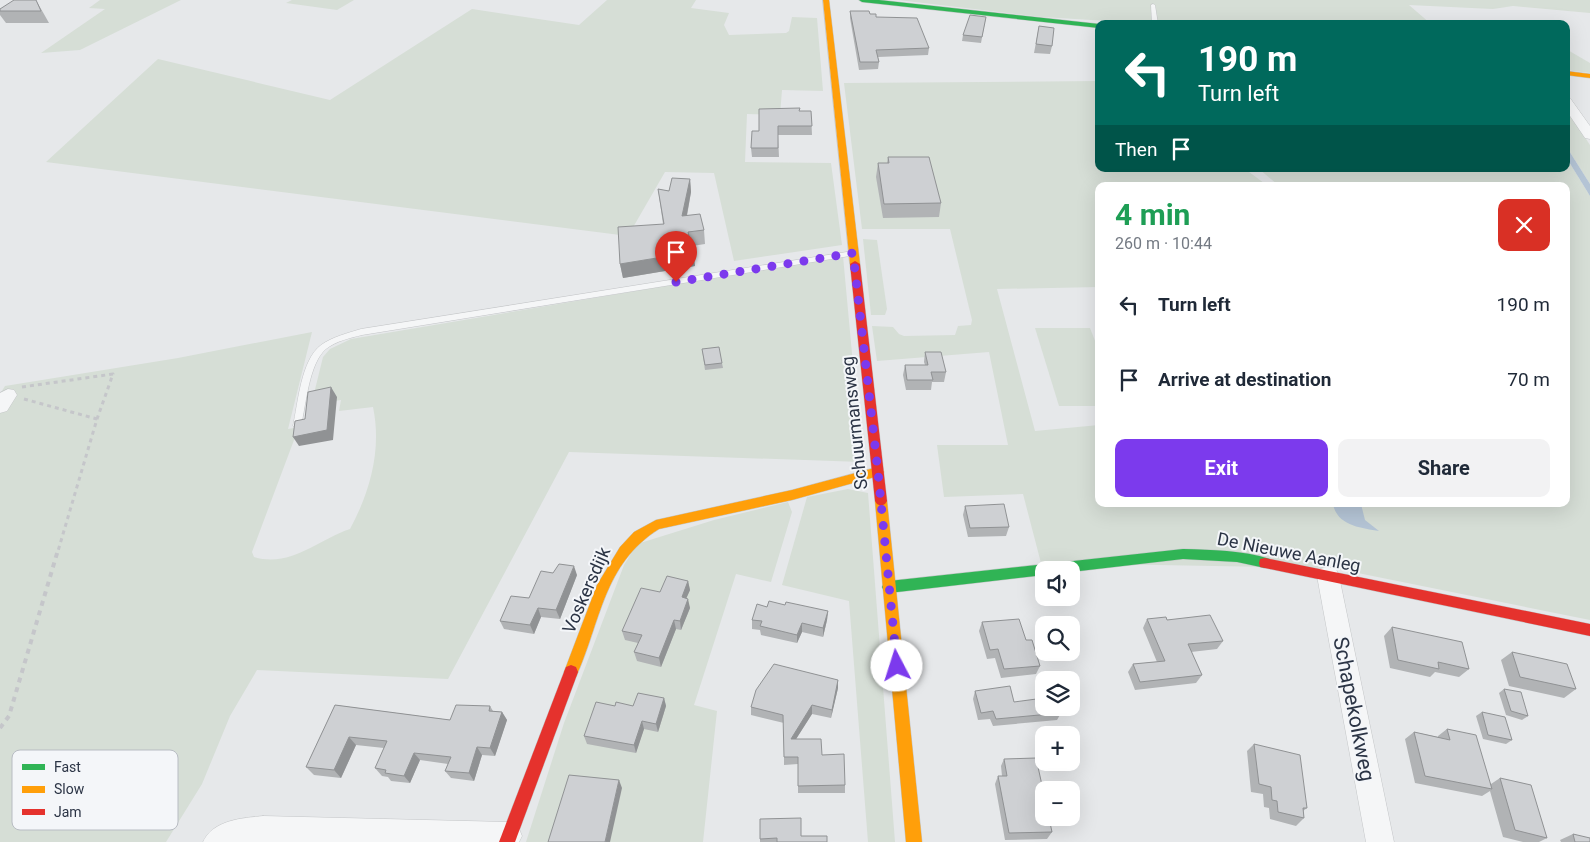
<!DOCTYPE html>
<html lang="en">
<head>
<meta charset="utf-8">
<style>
	:root { --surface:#fff; --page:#f2f2f3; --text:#1f2937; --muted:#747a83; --accent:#7c3aed }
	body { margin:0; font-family:Roboto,sans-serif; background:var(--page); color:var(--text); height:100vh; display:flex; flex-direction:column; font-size:19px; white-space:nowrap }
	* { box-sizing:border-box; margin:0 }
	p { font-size:16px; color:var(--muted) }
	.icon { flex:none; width:28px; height:28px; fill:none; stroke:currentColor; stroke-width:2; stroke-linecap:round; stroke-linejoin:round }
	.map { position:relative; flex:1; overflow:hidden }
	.sheet { position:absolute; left:1095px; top:182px; width:475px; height:325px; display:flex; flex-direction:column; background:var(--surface); border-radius:10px; box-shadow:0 5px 20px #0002 }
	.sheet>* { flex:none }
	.hud { position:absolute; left:1095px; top:20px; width:475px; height:152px; border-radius:10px; box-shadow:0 5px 20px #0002; background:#00695c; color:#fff; overflow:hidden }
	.tools { position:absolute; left:1035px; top:561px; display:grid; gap:10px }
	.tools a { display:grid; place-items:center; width:45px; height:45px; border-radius:10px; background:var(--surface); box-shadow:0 5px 20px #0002; font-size:25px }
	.pin { position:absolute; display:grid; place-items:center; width:42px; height:42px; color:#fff; margin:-51px -21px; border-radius:50% 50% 50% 0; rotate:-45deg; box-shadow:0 0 5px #0007 }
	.pin .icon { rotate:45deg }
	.me { position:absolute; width:55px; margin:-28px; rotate:355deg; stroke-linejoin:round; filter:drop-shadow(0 0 4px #0008) }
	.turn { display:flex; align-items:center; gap:18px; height:105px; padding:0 20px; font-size:22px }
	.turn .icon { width:65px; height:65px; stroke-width:2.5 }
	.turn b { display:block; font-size:35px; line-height:42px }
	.then { display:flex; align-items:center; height:48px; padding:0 20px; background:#0003; gap:10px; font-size:19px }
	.round { display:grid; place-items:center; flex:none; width:52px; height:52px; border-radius:10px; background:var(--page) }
	.overview { display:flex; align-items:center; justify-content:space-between; height:85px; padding:0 20px }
	h1 { font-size:30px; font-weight:700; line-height:38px; color:#1e9e55 }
	.button { display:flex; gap:10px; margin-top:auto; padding:10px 20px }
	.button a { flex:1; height:58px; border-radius:10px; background:var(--accent); color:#fff; font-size:20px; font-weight:700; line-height:58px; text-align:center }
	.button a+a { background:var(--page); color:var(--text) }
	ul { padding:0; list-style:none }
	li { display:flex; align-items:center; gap:15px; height:75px; padding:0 20px }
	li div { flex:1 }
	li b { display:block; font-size:19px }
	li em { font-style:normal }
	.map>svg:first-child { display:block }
	.green { fill:#d6ded6; fill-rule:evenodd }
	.water { fill:#b4c4d5 }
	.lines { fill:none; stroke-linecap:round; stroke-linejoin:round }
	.lane-casing { stroke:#c4c6c8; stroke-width:1 }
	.street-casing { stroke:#c4c6c8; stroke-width:1 }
	.fast-casing { stroke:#c4c6c8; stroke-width:1 }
	.slow-casing { stroke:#c4c6c8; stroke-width:1 }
	.jam-casing { stroke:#c4c6c8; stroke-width:1 }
	.path-far1 { stroke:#c5c6ca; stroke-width:3; stroke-dasharray:4 4; stroke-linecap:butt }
	.path { stroke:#c5c6ca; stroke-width:4; stroke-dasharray:5 5; stroke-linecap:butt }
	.lane { fill:#f5f6f7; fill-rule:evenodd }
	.street { fill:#f5f6f7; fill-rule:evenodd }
	.fast { fill:#30b455; fill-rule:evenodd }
	.slow { fill:#ff9f0a; fill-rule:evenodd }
	.jam { fill:#e5322d; fill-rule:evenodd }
	.wall { fill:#b1b3b5 }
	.shaded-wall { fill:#909294 }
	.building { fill:#ced0d3; stroke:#909294 }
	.route { stroke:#7c3aed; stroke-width:9; stroke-dasharray:0 16.2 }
	.labels { text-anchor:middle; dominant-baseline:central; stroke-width:4; stroke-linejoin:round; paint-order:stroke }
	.street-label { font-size:18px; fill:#2b3445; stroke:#f4f6f9 }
	.near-street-label { font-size:21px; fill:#2b3445; stroke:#f4f6f9 }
	.key { fill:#f4f6f9; stroke:#b8bcc3; stroke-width:1 }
	.key-label { font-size:14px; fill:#2b3445 }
</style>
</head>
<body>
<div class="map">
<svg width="1590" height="842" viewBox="0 0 1590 842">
	<rect width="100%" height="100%" fill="#e6e8ea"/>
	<g class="green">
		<polygon points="100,0 181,0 80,50 41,53 105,9 89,8"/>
		<polygon points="292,0 354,0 337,10 286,3"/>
		<polygon points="607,0 696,0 691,8 729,13 724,25 729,35 786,33 789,31 792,17 817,18 823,91 782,90 780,115 747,114 745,162 831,163 842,245 734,261 714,173 665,172 628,236 46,162 158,59 330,100 472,9 579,25"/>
		<polygon points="898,0 1590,0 1590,13 1513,6 1493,9 1409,5 1431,24 1157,24 1042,17"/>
		<polygon points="1566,49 1590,63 1590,73 1566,70"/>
		<polygon points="1099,81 1099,169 1245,169 1268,186 1099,186 1099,287 997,289 1035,431 1099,425 1099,504 1566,504 1566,186 1291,186 1278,185 1259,169 1566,169 1566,157 1590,196 1590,620 1333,568 1041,563 1023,494 944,497 937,445 1008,445 989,352 877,361 872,326 893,327 899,334 904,336 955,335 958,326 971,325 972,320 950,229 862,229 844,83"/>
		<polygon points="1566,109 1590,145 1590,184 1566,146"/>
		<polygon points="863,239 877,240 887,309 885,315 871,315"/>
		<path d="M843,256L862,462L569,452L448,679L257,670L230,716L202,784L166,842H0V394L5,386L178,358L312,332L288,429L306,426L323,357L330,349L351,339ZM341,400L339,411L373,407C382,450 370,492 350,529C317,540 291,568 254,557L252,552L297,432L315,423L320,403Z"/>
		<polygon points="1035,328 1090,328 1099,351 1099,406 1059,406"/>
		<polygon points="848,489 868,493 895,842 868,842 849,601 782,585 807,497"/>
		<polygon points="788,502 792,512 771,582 736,574 694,705 717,711 703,842 526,842 564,723 624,565 637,544 714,520"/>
	</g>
	<g class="water">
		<polygon points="1566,146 1590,184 1590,196 1566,157"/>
		<path d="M1333,504H1361L1365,520L1379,531C1362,528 1337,526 1333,504Z"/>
	</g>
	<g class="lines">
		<defs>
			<g id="lane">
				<polygon points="1153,4 1155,5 1158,24 1152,24 1151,5"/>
				<path d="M853,251H856V255L362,335C350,338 336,341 326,349C309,363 306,405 301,426L297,429L293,426C298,403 301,360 321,345C332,337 348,333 361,329Z"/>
			</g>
			<g id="street">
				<polygon points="1566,97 1570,98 1590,126 1590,139 1585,138 1566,110"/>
				<polygon points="8,389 14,390 17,395 7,411 0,413 0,393"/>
				<polygon points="1328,567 1336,569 1339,576 1394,842 1366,842 1317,576 1320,569"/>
				<path d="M263,816L508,822L518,826L522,836L519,842H203C213,820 242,818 263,816Z"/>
			</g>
			<g id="fast">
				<polygon points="859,0 879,0 1099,24 1099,28 862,2"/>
				<path d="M1183,549C1212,550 1242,550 1270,559L1271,563L1270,567L1265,568L1237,562L1183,559L1071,572V570H1044V575L889,593L884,591L882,587L884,583L889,581Z"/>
			</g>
			<g id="slow">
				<polygon points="823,0 829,0 860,264 855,267 850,264"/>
				<polygon points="1566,71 1590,74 1590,78 1566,75"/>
				<path d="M878,467L882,469L884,472L882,475L792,500L659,529C603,564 601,622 576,677L571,679L566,677L564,672L597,585L620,547L634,532L656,520L792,490Z"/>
				<polygon points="881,496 885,498 887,501 922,842 906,842 875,501 877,498"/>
			</g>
			<g id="jam">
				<polygon points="855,261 860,264 887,501 885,504 881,506 877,504 875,501 850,264"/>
				<polygon points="1265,558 1590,624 1590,636 1265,568 1260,567 1259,563 1260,559"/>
				<polygon points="571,665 576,667 578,672 515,842 499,842 564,672 566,667"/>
			</g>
		</defs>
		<use href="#lane" class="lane-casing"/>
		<use href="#street" class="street-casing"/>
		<use href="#fast" class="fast-casing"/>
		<use href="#slow" class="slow-casing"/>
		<use href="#jam" class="jam-casing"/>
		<g class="path-far1">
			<polyline points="22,387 113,374 97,419 58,551"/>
			<polyline points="24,399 97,419"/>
		</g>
		<polyline class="path" points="0,728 9,716 58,550"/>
		<use href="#lane" class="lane"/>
		<use href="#street" class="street"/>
		<use href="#fast" class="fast"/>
		<use href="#slow" class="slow"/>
		<use href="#jam" class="jam"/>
	</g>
	<g class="wall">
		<polygon points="36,0 49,23 6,23 0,15 0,11"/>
		<polygon points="850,11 870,14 876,17 929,48 928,55 878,57 879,62 878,69 859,70 850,18"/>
		<polygon points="986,17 981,43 962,41 963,35"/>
		<polygon points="1039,26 1052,46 1050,54 1034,53"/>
		<polygon points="799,111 811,111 812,135 778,135 779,157 752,157 751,148 759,131"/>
		<polygon points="888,157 941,203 939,217 883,218 876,177 878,163 887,163"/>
		<polygon points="690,179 691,192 687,216 704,230 705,244 692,246 695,266 623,278 620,264 663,224 658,189 669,191"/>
		<polygon points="702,349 722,363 723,368 705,370"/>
		<polygon points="925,352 946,372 944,382 932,382 931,390 906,390 903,375 905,365 925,365 924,362"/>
		<polygon points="965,506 1009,527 1006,536 968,537 963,515"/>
		<polygon points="577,575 560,619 541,617 534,634 504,629 500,621 529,598"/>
		<polygon points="688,581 690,590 686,598 690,608 681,630 676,629 661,667 637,661 634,652 638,643 625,640 622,631 660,592"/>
		<polygon points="785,605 828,611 827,620 823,637 802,632 797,643 761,635 760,630 752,629 752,620 767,607"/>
		<polygon points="1147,619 1167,620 1223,641 1217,649 1191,652 1202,675 1196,683 1135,690 1128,672 1133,664 1157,662 1143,628"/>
		<polygon points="982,622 1026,640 1040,666 1036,674 1001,678 995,658 987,659 979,631"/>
		<polygon points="1392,627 1469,669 1459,677 1435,672 1430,677 1390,668 1384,636"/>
		<polygon points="1512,652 1576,689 1564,698 1509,686 1501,660"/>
		<polygon points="838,680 838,688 831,718 812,714 796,739 822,755 845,785 845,793 798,793 798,764 784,765 784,723 751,715 751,707"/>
		<polygon points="1504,689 1528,716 1522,720 1506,715 1499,693"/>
		<polygon points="975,691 1014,702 1061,713 1057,720 993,726 990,719 978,720 973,699"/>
		<polygon points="664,698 666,706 658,732 644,729 636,753 587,744 584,736 633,706"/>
		<polygon points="335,705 450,720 490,706 493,711 502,712 507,720 495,756 482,755 474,781 451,778 445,771 448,764 420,760 410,783 391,781 388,777 382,776 375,768 384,748 356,745 341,778 314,775 306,767"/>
		<polygon points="1482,712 1512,740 1506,744 1483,739 1476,716"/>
		<polygon points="1447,729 1491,784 1500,778 1547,838 1539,842 1523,842 1503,837 1490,791 1482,796 1415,783 1405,739 1414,732 1438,737 1438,736"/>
		<polygon points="1254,744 1307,808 1303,811 1304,818 1296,826 1270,819 1269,808 1264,807 1263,794 1251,792 1247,751"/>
		<polygon points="1004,759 1052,832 1047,839 1005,840 995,784 998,776 1002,776 1001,766"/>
		<polygon points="1573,834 1590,842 1561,842 1560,840"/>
		<polygon points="801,836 827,842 760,842 760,839"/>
	</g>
	<g class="shaded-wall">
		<polygon points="690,179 691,192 684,230 682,216"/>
		<polygon points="693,252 695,266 623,278 620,264"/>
		<polygon points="331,387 337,397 333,440 299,446 293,437"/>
		<polygon points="574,566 577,575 560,619 556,610"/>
		<polygon points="688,581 690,590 683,606 682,597"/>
		<polygon points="688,599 690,608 681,630 680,621"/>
		<polygon points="538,608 541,617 534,634 530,625"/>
		<polygon points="828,611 827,620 823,637 823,628"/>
		<polygon points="674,620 676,629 661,667 659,658"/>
		<polygon points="802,623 802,632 797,643 797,635"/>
		<polygon points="838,680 838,688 831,718 832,710"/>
		<polygon points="664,698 666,706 658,732 656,724"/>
		<polygon points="812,705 812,714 791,747 791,739"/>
		<polygon points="502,712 507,720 495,756 490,748"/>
		<polygon points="642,721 644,729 636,753 634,745"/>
		<polygon points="349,737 356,745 341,778 334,770"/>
		<polygon points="477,747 482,755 474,781 469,773"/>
		<polygon points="414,753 420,760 410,783 404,776"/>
		<polygon points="619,780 622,788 610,842 605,842"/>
	</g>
	<g class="building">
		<polygon points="14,0 36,0 41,11 0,11 0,9"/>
		<polygon points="850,11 869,11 870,14 876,14 876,17 917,18 929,48 876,50 879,62 860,62"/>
		<polygon points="970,15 986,17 982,37 963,35"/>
		<polygon points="1039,26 1054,28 1052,46 1036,44"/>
		<polygon points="800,108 799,111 811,111 812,126 778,126 778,148 751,148 752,131 759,131 759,109"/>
		<polygon points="888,157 929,157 941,203 884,204 878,163 889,163"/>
		<polygon points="672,178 690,179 682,216 700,214 704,230 688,232 693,252 620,264 618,227 664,224 658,189 669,191"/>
		<polygon points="719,347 722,363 705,365 702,349"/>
		<polygon points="925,352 941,352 946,372 931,372 933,380 907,380 905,365 928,365"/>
		<polygon points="331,387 327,430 293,437 295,421 305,419 308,392"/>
		<polygon points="1004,504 1009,527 970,528 965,506"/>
		<polygon points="559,564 574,566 556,610 538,608 530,625 500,621 511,596 529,598 541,571 553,573"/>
		<polygon points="667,576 688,581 682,597 688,599 680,621 674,620 659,658 634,652 642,635 622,631 641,588 660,592"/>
		<polygon points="769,601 785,605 786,602 828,611 823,628 802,623 797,635 760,626 762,621 752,620 757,604 767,607"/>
		<polygon points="1210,615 1223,641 1188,644 1202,675 1140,682 1133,664 1165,661 1147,619 1166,617 1167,620"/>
		<polygon points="1019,619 1026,640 1032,640 1040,666 1004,669 998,649 990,650 982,622"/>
		<polygon points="1392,627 1462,642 1469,669 1438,662 1439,669 1398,660"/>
		<polygon points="1512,652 1567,664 1576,689 1520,677"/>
		<polygon points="774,664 838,680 832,710 812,705 791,739 821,739 822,755 844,754 845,785 798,786 798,757 784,757 783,715 751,707 756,690"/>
		<polygon points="1010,686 1014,702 1044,698 1044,708 1059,708 1061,713 996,719 993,711 981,713 975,691"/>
		<polygon points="1504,689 1521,692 1528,716 1511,711"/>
		<polygon points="638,693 664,698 656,724 642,721 634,745 584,736 596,702 615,706 616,702 633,706"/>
		<polygon points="335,705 450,720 456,705 490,706 489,711 502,712 490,748 477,747 469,773 445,771 451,757 414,753 404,776 385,773 386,770 375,768 387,741 349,737 334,770 306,767"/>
		<polygon points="1482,712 1505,717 1512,740 1488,735"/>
		<polygon points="1447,729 1476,735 1492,789 1425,776 1414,732 1450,740"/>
		<polygon points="1254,744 1300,755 1307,808 1303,808 1304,818 1278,812 1277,801 1272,800 1271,787 1259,784"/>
		<polygon points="1036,758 1044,794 1044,818 1049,818 1052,832 1009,833 998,776 1007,776 1004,759"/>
		<polygon points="569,775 619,780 605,842 548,842"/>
		<polygon points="1500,778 1531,785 1547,838 1515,830"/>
		<polygon points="801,818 801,836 827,836 827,842 777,842 777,838 760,839 760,819"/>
		<polygon points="1573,834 1590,838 1590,842 1575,842"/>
	</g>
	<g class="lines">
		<polyline class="route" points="676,282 853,253 878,472 897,666"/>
	</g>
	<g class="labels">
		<g class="street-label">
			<text transform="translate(854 423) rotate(-96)">Schuurmansweg</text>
			<text transform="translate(1289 552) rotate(11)">De Nieuwe Aanleg</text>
			<text transform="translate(586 590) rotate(-66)">Voskersdijk</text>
		</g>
		<g class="near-street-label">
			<text transform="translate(1354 709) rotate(79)">Schapekolkweg</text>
		</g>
	</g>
	<rect x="12" y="750" width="166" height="80" rx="8" class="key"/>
	<rect x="22" y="764" width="23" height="6" fill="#30b455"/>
	<rect x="22" y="786" width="23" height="7" fill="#ff9f0a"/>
	<rect x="22" y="809" width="23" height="6" fill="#e5322d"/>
	<g class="key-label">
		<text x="54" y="772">Fast</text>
		<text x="54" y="794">Slow</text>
		<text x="54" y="817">Jam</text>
	</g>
</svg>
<div class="tools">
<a><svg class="icon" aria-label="sound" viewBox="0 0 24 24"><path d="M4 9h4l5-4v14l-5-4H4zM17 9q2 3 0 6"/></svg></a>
<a><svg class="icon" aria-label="search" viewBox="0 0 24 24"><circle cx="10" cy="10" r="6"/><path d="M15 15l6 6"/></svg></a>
<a><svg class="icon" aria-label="layers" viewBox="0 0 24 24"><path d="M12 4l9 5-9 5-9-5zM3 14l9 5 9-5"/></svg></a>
<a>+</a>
<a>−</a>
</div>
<div class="pin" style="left:676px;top:282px;background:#d93025"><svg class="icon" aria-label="arrive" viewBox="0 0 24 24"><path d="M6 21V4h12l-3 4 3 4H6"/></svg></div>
<svg class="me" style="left:897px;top:666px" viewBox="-20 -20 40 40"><circle r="19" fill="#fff"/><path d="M0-13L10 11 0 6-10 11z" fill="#7c3aed"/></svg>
<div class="hud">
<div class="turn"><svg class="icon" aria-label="left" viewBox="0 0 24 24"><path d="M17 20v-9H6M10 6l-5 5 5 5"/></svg><div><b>190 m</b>Turn left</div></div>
<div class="then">Then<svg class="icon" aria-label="arrive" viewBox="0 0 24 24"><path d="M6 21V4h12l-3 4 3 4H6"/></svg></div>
</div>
<section class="sheet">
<div class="overview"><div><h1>4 min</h1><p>260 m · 10:44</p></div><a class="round" style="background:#d93025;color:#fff"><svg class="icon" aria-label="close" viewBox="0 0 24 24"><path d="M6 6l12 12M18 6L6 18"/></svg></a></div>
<ul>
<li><svg class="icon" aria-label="left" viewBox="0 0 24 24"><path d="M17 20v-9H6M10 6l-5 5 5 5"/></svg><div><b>Turn left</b></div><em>190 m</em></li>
<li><svg class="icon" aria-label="arrive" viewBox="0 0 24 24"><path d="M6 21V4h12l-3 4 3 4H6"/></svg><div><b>Arrive at destination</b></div><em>70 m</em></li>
</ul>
<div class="button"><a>Exit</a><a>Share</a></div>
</section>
</div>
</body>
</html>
